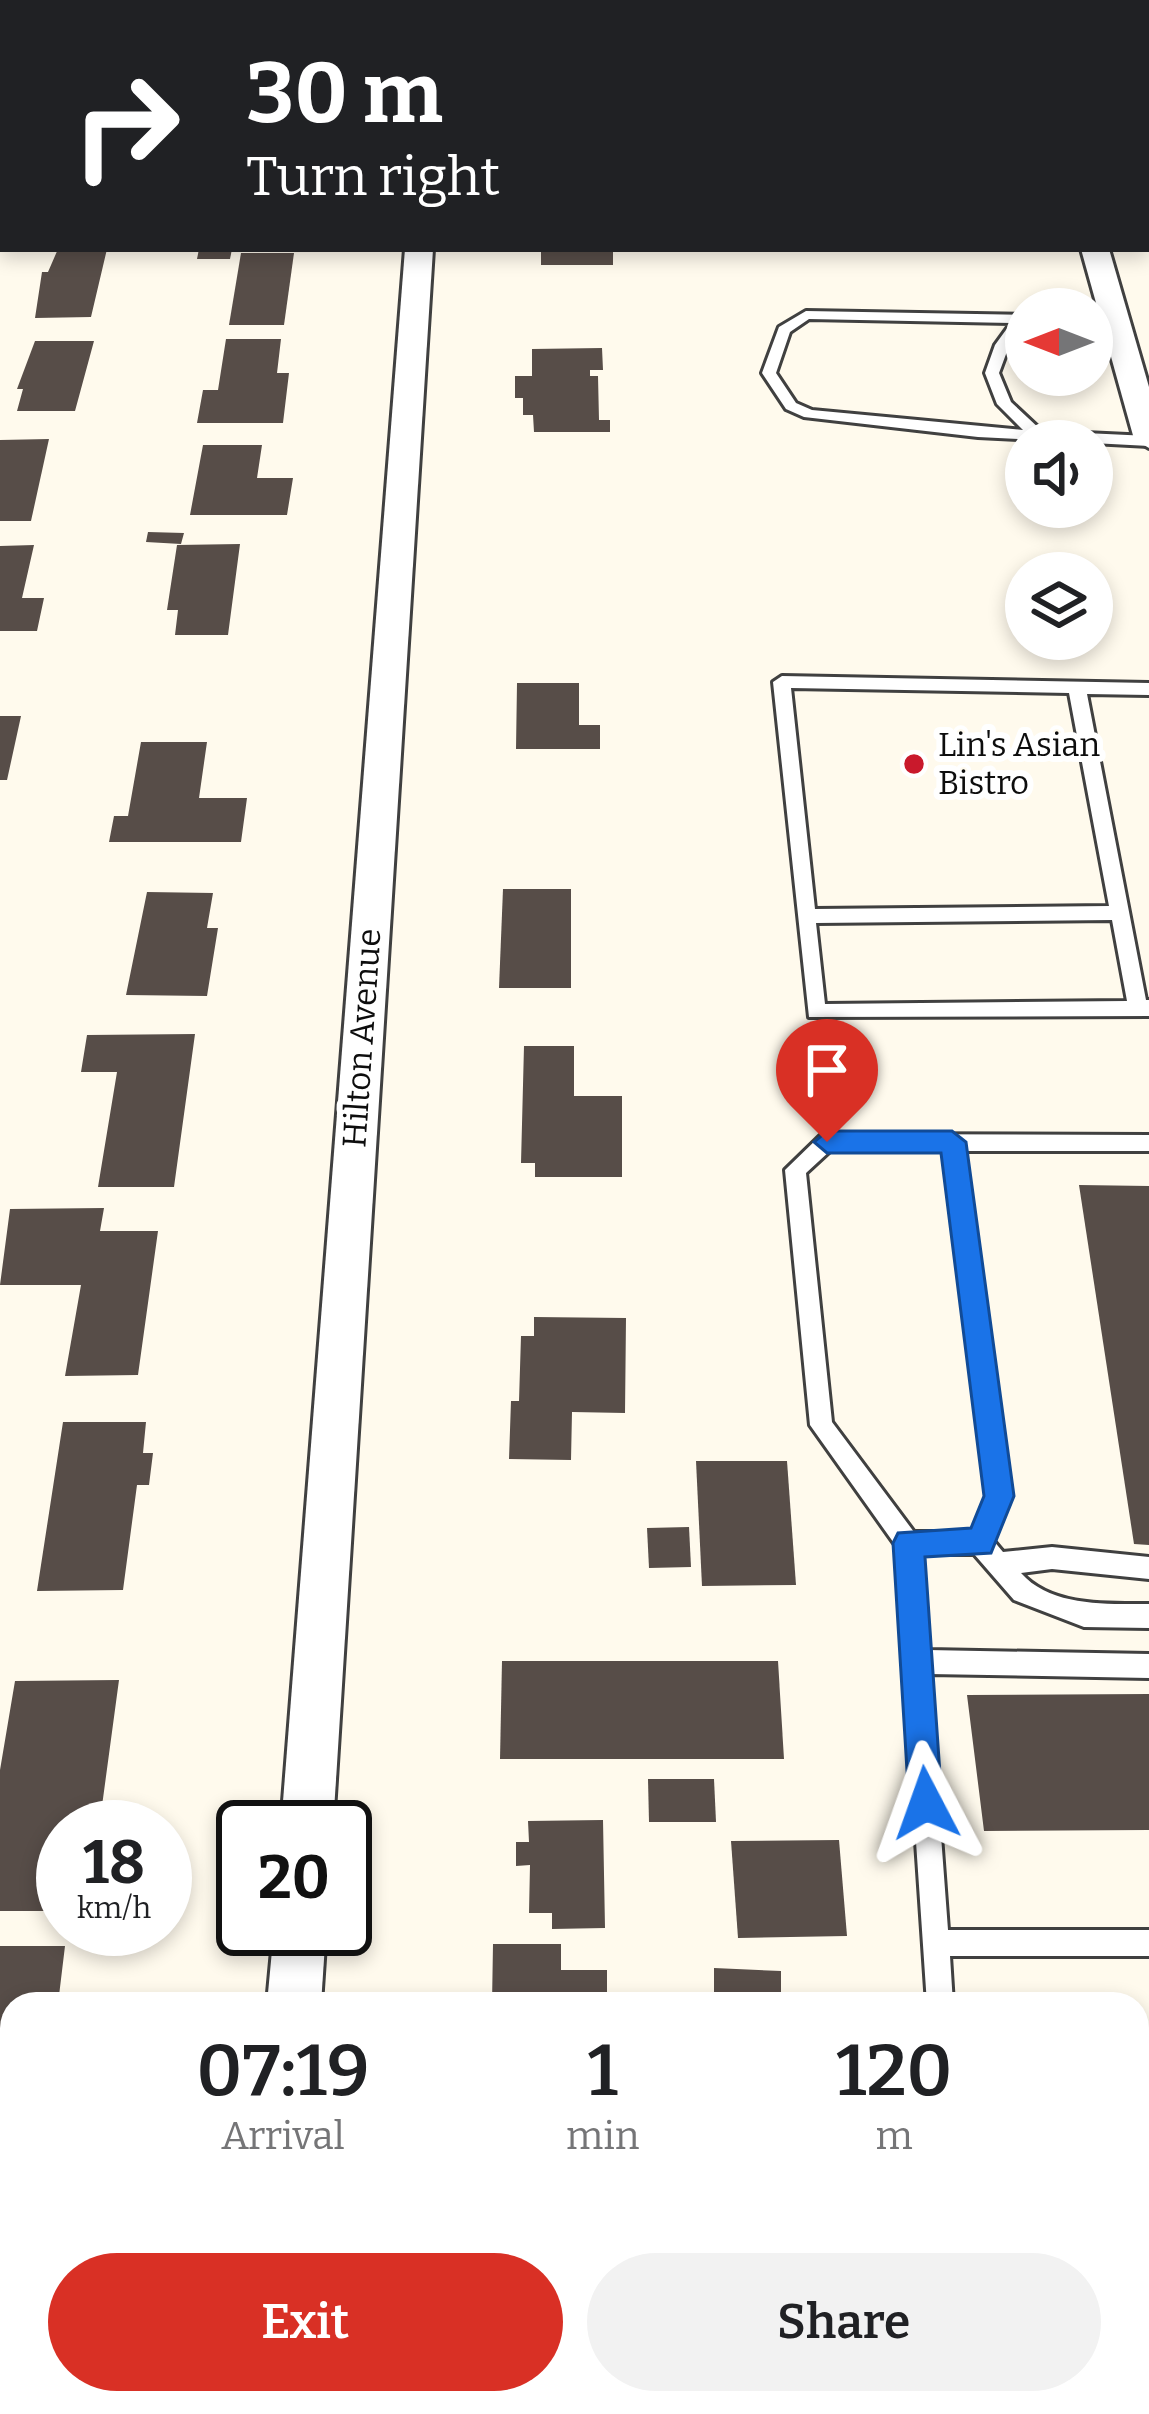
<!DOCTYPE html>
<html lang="en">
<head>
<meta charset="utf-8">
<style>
	:root { --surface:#fff; --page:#f2f2f2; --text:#202124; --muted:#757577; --accent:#d93025 }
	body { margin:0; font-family:Bitter,serif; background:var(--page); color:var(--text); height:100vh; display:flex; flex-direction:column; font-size:45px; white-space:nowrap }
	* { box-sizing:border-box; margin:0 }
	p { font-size:39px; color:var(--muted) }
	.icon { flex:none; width:66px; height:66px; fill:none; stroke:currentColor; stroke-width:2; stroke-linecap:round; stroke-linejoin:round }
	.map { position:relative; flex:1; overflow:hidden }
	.panel { position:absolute; left:0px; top:1992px; width:1149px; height:423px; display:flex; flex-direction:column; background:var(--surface); border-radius:36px 36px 0 0; box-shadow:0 6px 18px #0003 }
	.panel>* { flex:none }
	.banner { position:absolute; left:0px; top:0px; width:1149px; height:252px; box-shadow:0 6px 18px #0003; background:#202124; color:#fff; overflow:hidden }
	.needle { width:78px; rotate:270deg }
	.controls { position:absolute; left:1005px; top:288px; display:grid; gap:24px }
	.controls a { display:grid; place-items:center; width:108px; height:108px; border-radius:50%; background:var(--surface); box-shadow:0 6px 18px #0003; font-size:60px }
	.speed { position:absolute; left:36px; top:1800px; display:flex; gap:24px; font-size:60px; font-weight:700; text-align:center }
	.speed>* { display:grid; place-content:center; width:156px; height:156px; border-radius:50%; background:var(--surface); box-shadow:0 6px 18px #0003; line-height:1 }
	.speed small { font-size:30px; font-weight:400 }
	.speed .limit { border:6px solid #111; border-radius:18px; background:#fff; color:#111 }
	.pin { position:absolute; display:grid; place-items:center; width:102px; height:102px; color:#fff; margin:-123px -51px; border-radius:50% 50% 50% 0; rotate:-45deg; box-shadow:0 0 12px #0007 }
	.pin .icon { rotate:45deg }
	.me { position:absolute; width:132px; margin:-66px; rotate:356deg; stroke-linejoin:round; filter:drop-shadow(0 0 9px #0008) }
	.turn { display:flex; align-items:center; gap:42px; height:252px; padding:0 48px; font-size:54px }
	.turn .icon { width:156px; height:156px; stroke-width:2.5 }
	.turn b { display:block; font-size:84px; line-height:102px }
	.eta { display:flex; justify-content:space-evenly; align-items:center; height:204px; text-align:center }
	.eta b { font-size:72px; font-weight:600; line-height:84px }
	.button { display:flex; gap:24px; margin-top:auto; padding:24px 48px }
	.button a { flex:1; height:138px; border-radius:72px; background:var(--accent); color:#fff; font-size:48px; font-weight:600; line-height:138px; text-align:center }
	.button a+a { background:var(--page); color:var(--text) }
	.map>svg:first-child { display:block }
	.building { fill:#574d48 }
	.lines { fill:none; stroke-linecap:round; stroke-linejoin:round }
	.service-casing { stroke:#404040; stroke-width:6 }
	.minor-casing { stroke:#404040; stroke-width:6 }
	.primary-casing { stroke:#1e1e1e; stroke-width:6 }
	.service { fill:#fff; fill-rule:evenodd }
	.minor { fill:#fff; fill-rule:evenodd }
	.primary { fill:#ffcd5d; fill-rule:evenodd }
	.route { fill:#1a73e8; stroke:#114b97; stroke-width:3 }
	.poi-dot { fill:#c9192c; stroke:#fff; stroke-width:4.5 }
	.labels { text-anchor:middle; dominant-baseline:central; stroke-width:12; stroke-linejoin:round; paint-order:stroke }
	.poi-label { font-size:33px; fill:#0d0d0d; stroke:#fff; text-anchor:start }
	.street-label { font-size:33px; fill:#0d0d0d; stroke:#fff }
</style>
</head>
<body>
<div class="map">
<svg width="1149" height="2414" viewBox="0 0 1149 2414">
	<rect width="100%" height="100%" fill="#fffaed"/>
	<g class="building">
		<polygon points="58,249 107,249 91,317 35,318 42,272 48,272"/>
		<polygon points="199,249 232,249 230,259 197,259"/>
		<rect x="541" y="249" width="72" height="16"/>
		<polygon points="241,253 294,253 284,325 229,325"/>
		<polygon points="226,339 281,339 277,373 289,373 283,423 197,423 203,390 218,390"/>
		<polygon points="35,341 94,341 75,411 17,411 23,389 17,389"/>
		<polygon points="602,348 603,370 590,370 590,376 598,376 599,420 610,420 610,432 534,432 533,415 523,415 523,398 515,398 515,376 532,376 532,349"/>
		<polygon points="49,439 31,521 0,521 0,440"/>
		<polygon points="203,445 262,445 257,478 293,478 287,515 190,515"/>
		<polygon points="148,532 184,533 181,544 146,542"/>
		<polygon points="240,544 228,635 175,635 178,610 167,610 177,545"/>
		<polygon points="34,545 22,598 44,598 37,631 0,631 0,546"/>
		<polygon points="517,683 579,683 579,725 600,725 600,749 516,749"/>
		<polygon points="0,716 21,716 7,780 0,780"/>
		<polygon points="141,742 207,742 199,798 247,798 241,842 109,842 114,816 128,816"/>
		<polygon points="503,889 571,889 571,988 499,988"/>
		<polygon points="147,892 213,893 207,928 218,928 207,996 126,995"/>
		<polygon points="195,1034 174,1187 98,1187 117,1072 81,1072 87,1035"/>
		<polygon points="524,1046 574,1046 574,1096 622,1096 622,1177 535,1177 535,1163 521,1163"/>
		<polygon points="1079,1185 1149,1186 1149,1545 1134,1544"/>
		<polygon points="104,1208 100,1231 158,1231 138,1375 65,1376 81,1285 0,1285 10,1209"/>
		<polygon points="534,1317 626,1318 625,1413 572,1412 571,1460 509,1459 511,1401 519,1401 521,1336 534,1336"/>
		<polygon points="63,1422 146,1422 143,1453 153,1453 149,1485 137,1485 123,1590 37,1591"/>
		<polygon points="696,1461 787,1461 796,1585 702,1586"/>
		<polygon points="689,1527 691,1567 649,1568 647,1528"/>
		<polygon points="502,1661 778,1661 784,1759 500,1759"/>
		<polygon points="119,1680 102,1806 87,1806 84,1827 63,1827 63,1911 0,1911 0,1770 15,1681"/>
		<polygon points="1149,1694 1149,1830 984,1831 967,1695"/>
		<polygon points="648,1779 714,1779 716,1822 649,1822"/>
		<polygon points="603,1820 605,1928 552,1929 552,1913 529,1913 530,1865 516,1866 516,1842 529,1842 528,1821"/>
		<polygon points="839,1840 847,1936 738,1938 731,1841"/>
		<polygon points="493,1944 561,1944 561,1970 607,1970 607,2004 492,2004"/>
		<polygon points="0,1946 65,1946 58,2004 12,2004 12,2207 0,2208"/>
		<polygon points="714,1968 781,1971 781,2004 714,2004"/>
	</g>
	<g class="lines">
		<defs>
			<g id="service">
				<path d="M806,311L1026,315V323L1009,346L999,373L1011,402L1042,431L1149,436V446L978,437L804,417L786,409L762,373L779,327ZM809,319L1011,323L995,345L985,373L997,404L1023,430L812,410L796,403L776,373L790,332Z"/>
				<path d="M782,676L1149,683V695L1087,694L1146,1000H1149V1016L809,1017L773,682ZM791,688L1069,693L1109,906L815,909ZM1112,920L1127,1001L825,1004L816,923Z"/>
				<path d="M827,1134L1149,1135V1151H964L1011,1496L993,1540L1003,1552L1052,1547L1149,1557V1579L1052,1569L1021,1573C1051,1607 1107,1604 1149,1604V1628L1084,1627L1014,1600L974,1554H921L928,1650L1149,1654V1678L929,1674L948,1930H1149V1956H950L953,2004H927L896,1546L810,1425L785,1170L820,1136ZM831,1150L944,1151L987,1496L973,1532H914L832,1422L806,1173Z"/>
				<rect x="1137" y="2136" width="12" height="28"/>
				<polygon points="953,2403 983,2403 984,2414 954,2414"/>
			</g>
			<g id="minor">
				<polygon points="39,0 63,0 38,3"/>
				<polygon points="304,0 453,0 454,2 306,3"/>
				<polygon points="1013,0 1037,0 1038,3 1014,3"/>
				<polygon points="3,126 3,149 0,150 0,127"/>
				<polygon points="405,249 433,249 333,1827 281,1827"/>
				<polygon points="1081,249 1109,249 1149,387 1149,448 1134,439"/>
				<polygon points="274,1929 326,1929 321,2004 267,2004"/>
				<polygon points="233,2403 293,2403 292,2414 232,2414"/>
			</g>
			<g id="primary">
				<polygon points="1061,0 1099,0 1100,3 1062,3"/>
				<rect x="1146" y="4" width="3" height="30"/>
				<polygon points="1146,194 1149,195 1149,229 1146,228"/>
			</g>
		</defs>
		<use href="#service" class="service-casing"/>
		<use href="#minor" class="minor-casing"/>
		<use href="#primary" class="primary-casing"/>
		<use href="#service" class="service"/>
		<use href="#minor" class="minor"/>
		<use href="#primary" class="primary"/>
	</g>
	<polygon class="route" points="827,1131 952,1131 966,1142 1014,1496 991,1553 925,1557 942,1803 937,1814 926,1819 914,1814 909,1803 893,1543 898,1533 971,1528 984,1496 941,1153 827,1153 814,1142"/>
	<circle class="poi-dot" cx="914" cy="764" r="12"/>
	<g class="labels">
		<g class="poi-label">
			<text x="938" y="745">Lin's Asian<tspan x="938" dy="38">Bistro</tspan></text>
		</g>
		<g class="street-label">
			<text transform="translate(362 1038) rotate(-86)">Hilton Avenue</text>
		</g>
	</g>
</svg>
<div class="controls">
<a><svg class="needle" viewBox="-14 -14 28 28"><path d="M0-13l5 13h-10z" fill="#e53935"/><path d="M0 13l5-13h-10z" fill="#757577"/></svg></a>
<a><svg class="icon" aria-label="sound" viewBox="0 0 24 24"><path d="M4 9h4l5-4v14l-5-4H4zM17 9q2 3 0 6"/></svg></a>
<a><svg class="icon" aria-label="layers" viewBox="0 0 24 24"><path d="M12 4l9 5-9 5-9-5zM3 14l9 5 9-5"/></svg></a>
</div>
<div class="speed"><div>18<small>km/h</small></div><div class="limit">20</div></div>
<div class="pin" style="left:827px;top:1142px;background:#d93025"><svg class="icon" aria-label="arrive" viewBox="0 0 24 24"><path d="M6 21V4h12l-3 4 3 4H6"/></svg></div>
<svg class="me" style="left:926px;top:1803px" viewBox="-20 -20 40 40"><path d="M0-17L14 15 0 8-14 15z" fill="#1a73e8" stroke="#fff" stroke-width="4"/></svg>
<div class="banner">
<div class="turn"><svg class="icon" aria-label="right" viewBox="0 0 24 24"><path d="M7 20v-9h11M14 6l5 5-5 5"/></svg><div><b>30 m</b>Turn right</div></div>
</div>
<section class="panel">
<div class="eta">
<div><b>07:19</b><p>Arrival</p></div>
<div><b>1</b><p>min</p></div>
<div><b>120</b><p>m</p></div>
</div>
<div class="button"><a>Exit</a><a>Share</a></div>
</section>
</div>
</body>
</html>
